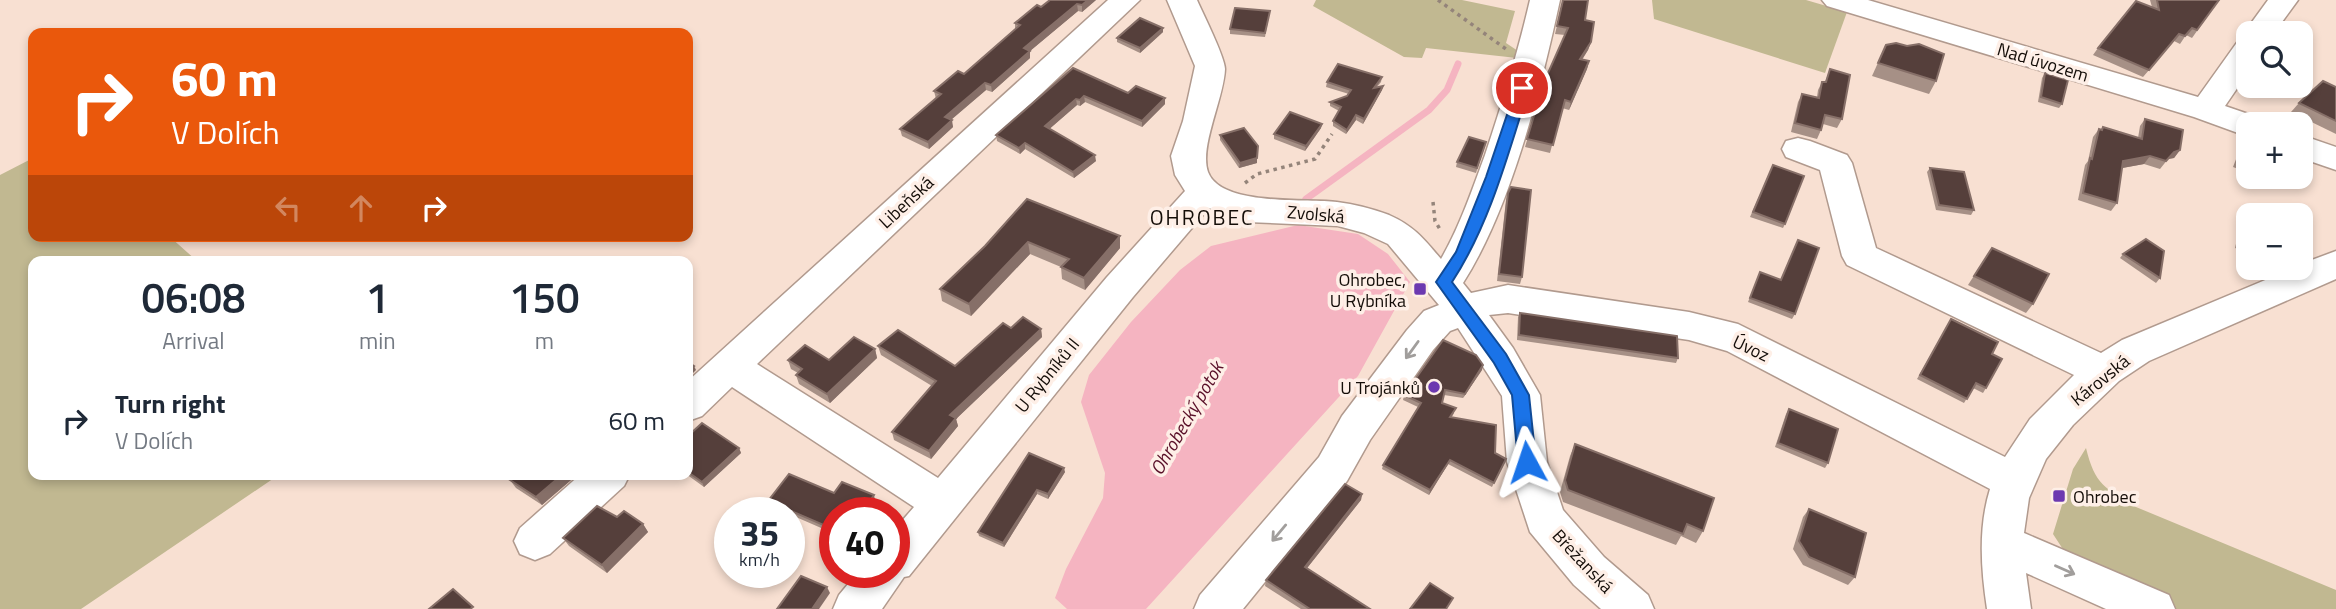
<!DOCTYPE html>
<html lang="en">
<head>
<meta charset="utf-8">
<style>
	:root { --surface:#fff; --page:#f6f6f7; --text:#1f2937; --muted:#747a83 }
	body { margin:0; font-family:"Titillium Web",sans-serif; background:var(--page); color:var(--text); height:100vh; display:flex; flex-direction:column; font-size:26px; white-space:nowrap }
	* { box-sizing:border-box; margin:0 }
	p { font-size:23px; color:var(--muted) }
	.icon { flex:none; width:38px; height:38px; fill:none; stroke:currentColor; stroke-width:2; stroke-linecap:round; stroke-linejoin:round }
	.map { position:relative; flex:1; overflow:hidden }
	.side { position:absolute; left:28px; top:256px; width:665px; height:224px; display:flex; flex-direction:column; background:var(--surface); border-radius:14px; box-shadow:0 4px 10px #0003 }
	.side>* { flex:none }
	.banner { position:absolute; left:28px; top:28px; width:665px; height:214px; border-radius:14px; box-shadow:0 4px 10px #0003; background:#ea580c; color:#fff; overflow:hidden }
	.tools { position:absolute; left:2236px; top:21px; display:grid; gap:14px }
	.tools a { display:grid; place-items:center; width:77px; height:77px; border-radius:14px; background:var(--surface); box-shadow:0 4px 10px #0003; font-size:35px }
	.speed { position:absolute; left:714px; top:497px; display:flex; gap:14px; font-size:35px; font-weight:700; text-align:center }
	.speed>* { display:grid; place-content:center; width:91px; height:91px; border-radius:50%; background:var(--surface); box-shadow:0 4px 10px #0003; line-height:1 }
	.speed small { font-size:18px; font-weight:400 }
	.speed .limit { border:10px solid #d22; background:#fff; color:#111 }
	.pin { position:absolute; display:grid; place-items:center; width:60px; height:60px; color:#fff; margin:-30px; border:4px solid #fff; border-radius:50%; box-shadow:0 2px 7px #0007 }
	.me { position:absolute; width:77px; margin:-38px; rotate:355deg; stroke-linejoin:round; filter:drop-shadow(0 0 5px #0008) }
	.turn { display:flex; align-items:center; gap:24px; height:147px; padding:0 28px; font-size:32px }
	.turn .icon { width:91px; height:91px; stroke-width:2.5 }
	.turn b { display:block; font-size:49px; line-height:60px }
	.lanes { display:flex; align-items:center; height:66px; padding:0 28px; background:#0003; justify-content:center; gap:35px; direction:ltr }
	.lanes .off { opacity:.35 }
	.eta { display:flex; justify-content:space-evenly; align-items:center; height:119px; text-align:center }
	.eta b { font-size:42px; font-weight:600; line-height:49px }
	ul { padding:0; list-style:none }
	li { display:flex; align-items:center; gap:21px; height:91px; padding:0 28px }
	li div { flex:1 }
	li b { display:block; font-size:26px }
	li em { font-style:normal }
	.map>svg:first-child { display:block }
	.green { fill:#c1b891 }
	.water { fill:#f5b4c1 }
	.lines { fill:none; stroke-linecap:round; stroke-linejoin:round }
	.stream { stroke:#f5b4c1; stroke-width:7 }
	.minor-casing { stroke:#b19a8e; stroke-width:3 }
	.path { stroke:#94847a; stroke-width:3.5; stroke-dasharray:3.5 4.5; stroke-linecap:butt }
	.minor { fill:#fff; fill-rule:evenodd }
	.wall { fill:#a69086 }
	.shaded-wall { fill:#866f68 }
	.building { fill:#553f3b; stroke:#866f68; stroke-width:2 }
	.oneway { stroke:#a19e9c }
	.route { fill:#1a73e8; stroke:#114b97; stroke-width:2 }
	.poi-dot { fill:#6c39b0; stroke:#feefe7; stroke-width:2.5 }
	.labels { text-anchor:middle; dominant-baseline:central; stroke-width:7; stroke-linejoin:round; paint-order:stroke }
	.street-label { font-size:18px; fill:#140d08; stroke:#feefe7 }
	.poi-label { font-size:18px; fill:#140d08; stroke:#feefe7; text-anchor:end }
	.water-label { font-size:19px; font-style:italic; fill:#590f28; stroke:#feefe7 }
	.quarter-label { font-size:21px; letter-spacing:2px; fill:#140d08; stroke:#feefe7 }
</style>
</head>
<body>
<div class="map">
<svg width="2336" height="609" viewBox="0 0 2336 609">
	<rect width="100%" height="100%" fill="#f8e0d2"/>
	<g class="green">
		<polygon points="1316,0 1462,0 1515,11 1506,43 1518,51 1517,58 1426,48 1422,58 1404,57 1313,6"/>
		<polygon points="1652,0 1806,0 1847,12 1825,73 1654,19"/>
		<polygon points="33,158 33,236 169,236 197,261 33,261 33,474 280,474 81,609 0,609 0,175"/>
		<path d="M2086,448C2095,485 2105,488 2136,507L2336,590V609H2171L2070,560L2053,534L2073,469Z"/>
	</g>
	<polygon class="water" points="1298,225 1358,234 1388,254 1410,282 1358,376 1146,609 1067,609 1055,598 1066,569 1103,498 1105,473 1081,402 1089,375 1131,322 1180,270 1211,246"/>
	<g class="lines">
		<polyline class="stream" points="1306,199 1429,110 1447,90 1458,64"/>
		<defs>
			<g id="minor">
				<path d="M1108,0H1140L757,364L938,478L1107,277L1185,191L1175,175L1171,156L1183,121L1195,66L1167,0H1197C1203,14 1225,57 1225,69C1224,98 1199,147 1208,172C1221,207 1307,198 1337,202C1354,204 1373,209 1389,215C1414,226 1424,239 1441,259C1460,226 1472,190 1485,155C1502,104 1518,52 1530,0H1560C1541,88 1511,208 1463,283L1471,293L1508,285L1689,312L1738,324L2005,457L2030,419L2074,375L1847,265L1842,256L1820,170L1786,157L1782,149L1786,141L1798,138L1810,141L1847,155L1852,163L1876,248L2101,353L2122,340L2294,268H2301V264L2336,251V279L2149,361L2119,381L2073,425L2046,459L2029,498L2024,533L2169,595L2175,609H2106L2026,573L2031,609H1987C1981,569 1978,528 1990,489L1727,351L1689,340L1508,313L1489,315L1513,348L1540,395L1547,462L1563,510L1604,557L1648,595L1654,609H1601L1574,585L1530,532L1507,462L1502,396L1458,328L1450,331L1433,350L1370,440L1347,481L1243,609H1194L1200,595L1319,457L1342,416L1407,330L1424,311L1439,305L1388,244L1364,233L1338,226L1247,222L1209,208L1133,297L909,576L904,577L882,609H833L839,595L858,572H894V530L914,507L732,387L702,416L688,421V381Z"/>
				<polygon points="1822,0 1868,0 2198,97 2238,41 2248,39 2244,33 2268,0 2298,0 2274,33 2249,33 2249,71 2225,106 2260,118 2264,124 2249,124 2249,137 2194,117 1827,6"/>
				<polygon points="2301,135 2336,147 2336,170 2301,158"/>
				<polygon points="581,474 630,474 624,486 550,554 535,560 520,554 514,541 520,528"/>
			</g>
		</defs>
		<use href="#minor" class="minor-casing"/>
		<g class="path">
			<polyline points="1438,0 1506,49"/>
			<polyline points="1245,183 1257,174 1315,159 1332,134"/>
			<polyline points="1433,202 1435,221 1441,231"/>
		</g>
		<use href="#minor" class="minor"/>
	</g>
	<g class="wall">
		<polygon points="1096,0 1082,12 1078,11 1030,51 1030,58 992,92 986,90 951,120 953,127 929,149 902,136 900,129 936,99 934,91 964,74 1015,29 1015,23 1041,7"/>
		<polygon points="1562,0 1588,0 1585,20 1591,42 1588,50 1582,60 1589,61 1587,69 1569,110 1562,108 1550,153 1525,147 1544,82 1565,35 1555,34 1563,1"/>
		<polygon points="2150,0 2219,0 2192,38 2186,35 2180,44 2174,41 2143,77 2093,55 2098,48 2152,7"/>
		<polygon points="1269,16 1265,37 1230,34 1230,29"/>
		<polygon points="1163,28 1163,32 1140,53 1117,42 1117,38"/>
		<polygon points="1886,45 1907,46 1936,81 1929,94 1872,76"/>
		<polygon points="1073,68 1128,93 1165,104 1142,127 1085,102 1080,106 1077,105 1049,129 1096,161 1074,178 1025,149 1020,154 997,141 996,135"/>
		<polygon points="1830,69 1842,119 1837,128 1823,124 1821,130 1817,139 1791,132 1798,102 1802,94 1817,97 1818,90 1822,82 1825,82"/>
		<polygon points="2045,73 2062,104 2059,108 2038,102 2042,78"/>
		<polygon points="1382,77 1381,82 1377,87 1383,86 1382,90 1363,124 1356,120 1346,134 1333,126 1333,121 1339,111 1330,106 1330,102 1347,96 1349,94 1326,87 1327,82"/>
		<polygon points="2336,87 2336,134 2291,112 2299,103"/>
		<polygon points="2145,119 2180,150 2174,158 2168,159 2160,169 2144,164 2122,168 2117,203 2111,211 2078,200 2085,165 2088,161 2093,137 2099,129 2100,130 2103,127 2138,138 2140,126"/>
		<polygon points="1322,124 1321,128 1305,151 1274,139 1274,134"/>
		<polygon points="1220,135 1257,163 1239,168 1220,140"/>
		<polygon points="2247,136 2267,184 2263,189 2240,180 2244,171 2233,167 2243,141"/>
		<polygon points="1486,142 1476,173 1456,167 1457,162"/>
		<polygon points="1773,165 1785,224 1783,228 1750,217"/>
		<polygon points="1930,168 1974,210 1971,215 1936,210 1927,172"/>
		<polygon points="1508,193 1522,277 1520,284 1497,281 1506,200"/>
		<polygon points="1027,199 1120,248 1085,290 1062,279 1061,267 1030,254 971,316 942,301 940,289 985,246"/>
		<polygon points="2248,217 2249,217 2249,253 2235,248 2240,226"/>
		<polygon points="1992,248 2033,304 2026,313 1968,285"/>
		<polygon points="2123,254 2160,278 2156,283 2120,258"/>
		<polygon points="1760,272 1795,314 1792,319 1748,302"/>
		<polygon points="1520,313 1678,358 1676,363 1517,340 1518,317"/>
		<polygon points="1951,319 1992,354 1986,388 1983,393 1973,388 1964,403 1917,379"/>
		<polygon points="1011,328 1041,329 1042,337 956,419 958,426 931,459 894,440 892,432 932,386 881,355 878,346 955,366"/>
		<polygon points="875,349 877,358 830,403 799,384 796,375 798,373 791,369 788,360 829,360"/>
		<polygon points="1482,370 1463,398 1444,395 1442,403 1454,413 1452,417 1495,453 1506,459 1492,487 1448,464 1429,495 1382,469 1383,465 1418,407 1403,400 1404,395"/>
		<polygon points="1789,409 1828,463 1825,468 1775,447 1786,414"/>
		<polygon points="688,436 739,448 741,453 704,487 686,474 688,474"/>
		<polygon points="1575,444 1703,531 1696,543 1681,536 1676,545 1563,502 1560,492 1570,456"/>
		<polygon points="1029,453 1065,472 1048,499 1037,494 1004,547 979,536 978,532"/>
		<polygon points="517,474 578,474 542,505 516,488 510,480"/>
		<polygon points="834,493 875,500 870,508 835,513 835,534 789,514 789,513 786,513 770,506 768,501"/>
		<polygon points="1362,494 1361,500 1307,568 1370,609 1301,609 1265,586 1266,580"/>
		<polygon points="1809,509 1855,577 1848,585 1803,565 1793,549 1803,517"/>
		<polygon points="617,517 643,524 648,532 607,573 569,546 563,538"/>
	</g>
	<g class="shaded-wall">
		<polygon points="1088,0 1096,0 1082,12 1082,5"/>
		<polygon points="1077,4 1078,11 1030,51 1030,58 992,92 991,85 1024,48"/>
		<polygon points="1163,28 1163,32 1140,53 1140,48"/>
		<polygon points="1591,42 1588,50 1577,67 1580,59"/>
		<polygon points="1589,61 1587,69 1569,110 1571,102"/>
		<polygon points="985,83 986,90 946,124 945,117"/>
		<polygon points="1383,86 1382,90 1363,124 1364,119"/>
		<polygon points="1084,96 1085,102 1080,106 1080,100"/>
		<polygon points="1165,98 1165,104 1142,127 1142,121"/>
		<polygon points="1076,99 1077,105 1046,132 1045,126"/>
		<polygon points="1356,115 1356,120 1346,134 1347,130"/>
		<polygon points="952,120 953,127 929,149 928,142"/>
		<polygon points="1322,124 1321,128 1305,151 1306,146"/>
		<polygon points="1025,143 1025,149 1020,154 1019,148"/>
		<polygon points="2180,150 2174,158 2168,159 2174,152"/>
		<polygon points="1095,155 1096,161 1074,178 1073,172"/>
		<polygon points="2150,156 2144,164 2117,169 2123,161"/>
		<polygon points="1257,158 1257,163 1239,168 1240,163"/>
		<polygon points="1120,236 1120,248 1085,290 1084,278"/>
		<polygon points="1028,242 1030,254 971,316 969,304"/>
		<polygon points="1041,329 1042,337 956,419 958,426 931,459 929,451 950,415"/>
		<polygon points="875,349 877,358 830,403 827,394"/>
		<polygon points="1483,365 1482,370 1463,398 1465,394"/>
		<polygon points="694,366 696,370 688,378 688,371"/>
		<polygon points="739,448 741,453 704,487 702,482"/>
		<polygon points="1450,460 1448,464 1429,495 1430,490"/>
		<polygon points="1064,468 1065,472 1048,499 1048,494"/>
		<polygon points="563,474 578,474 542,505 536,497"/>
		<polygon points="1037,490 1037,494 1004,547 1003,543"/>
		<polygon points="1362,494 1361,500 1304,572 1305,567"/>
		<polygon points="874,495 875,500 868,511 866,506"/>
		<polygon points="643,524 648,532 607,573 602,565"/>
		<polygon points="827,587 830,593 819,609 812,609"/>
	</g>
	<g class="building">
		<polygon points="1050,0 1088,0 1082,5 1077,4 1024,48 1030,51 991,85 985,83 945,117 952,120 928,142 900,129 941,94 934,91 958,71 964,74 1020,25 1015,23 1037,5 1041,7"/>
		<polygon points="1563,0 1588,0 1585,20 1594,22 1591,42 1580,59 1589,61 1571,102 1565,100 1553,145 1527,139 1544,82 1568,28 1557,26"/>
		<polygon points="2157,0 2219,0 2197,30 2192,28 2185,36 2179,34 2149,70 2098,48 2136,1 2159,10"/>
		<polygon points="1235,8 1270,11 1265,33 1230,29"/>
		<polygon points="1140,18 1163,28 1140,48 1117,38"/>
		<polygon points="1896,43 1907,46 1919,44 1944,54 1936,81 1878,63 1886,45"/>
		<polygon points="1338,64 1382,77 1374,88 1383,86 1364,119 1356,115 1347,130 1333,121 1341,107 1330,102 1347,96 1351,90 1327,82"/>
		<polygon points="1073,68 1128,93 1136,86 1165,98 1142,121 1084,96 1080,100 1076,99 1045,126 1095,155 1073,172 1025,143 1019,148 996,135"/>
		<polygon points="1830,69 1850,75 1842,119 1825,115 1821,130 1795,123 1802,94 1819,98 1822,82 1826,82"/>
		<polygon points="2045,73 2068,80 2062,104 2041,97"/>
		<polygon points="2323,81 2336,87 2336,121 2299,103"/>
		<polygon points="1290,112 1322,124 1306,146 1274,134"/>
		<polygon points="2145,119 2183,130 2180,150 2174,152 2166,161 2150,156 2123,161 2117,203 2083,193 2090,158 2092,159 2099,129 2102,130 2103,127 2142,139"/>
		<polygon points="1244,128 1258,146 1257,158 1240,163 1220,135"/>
		<polygon points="2247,136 2249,137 2249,177 2269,177 2267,184 2245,176 2248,167 2237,162"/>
		<polygon points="1469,137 1486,142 1477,168 1457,162"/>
		<polygon points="1773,165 1804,176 1785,224 1753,212"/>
		<polygon points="1930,168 1964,172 1974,210 1939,205"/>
		<polygon points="1511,187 1531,190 1522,277 1499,274 1508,193"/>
		<polygon points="1027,199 1120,236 1084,278 1061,267 1069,259 1028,242 969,304 940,289 985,246"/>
		<polygon points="2248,217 2249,217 2249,241 2243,239"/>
		<polygon points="2146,239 2164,251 2160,278 2123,254"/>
		<polygon points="1798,240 1819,248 1795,314 1750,298 1760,272 1781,280"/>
		<polygon points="1992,248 2049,274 2033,304 1974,276"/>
		<polygon points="1520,313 1677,336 1678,358 1519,335"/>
		<polygon points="1023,317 1041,329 950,415 956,418 929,451 892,432 936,381 878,346 898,330 955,366 1003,323 1011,328"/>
		<polygon points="1951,319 1998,342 1992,354 2002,359 1986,388 1976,383 1967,399 1920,375"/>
		<polygon points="854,337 875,349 827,394 796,375 802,369 788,360 805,345 829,360"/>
		<polygon points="1443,340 1476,355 1483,365 1465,394 1445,390 1442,403 1456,408 1450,417 1496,425 1495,453 1506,459 1494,483 1450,460 1430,490 1383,465 1421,403 1404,395"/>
		<polygon points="688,362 694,366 688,371"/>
		<polygon points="1789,409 1838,429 1828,463 1778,443"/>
		<polygon points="702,423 739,448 702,482 688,472 688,436"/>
		<polygon points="1575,444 1714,498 1703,531 1687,524 1683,534 1568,490 1565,480"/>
		<polygon points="1029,453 1064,468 1048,494 1037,490 1003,543 978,532"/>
		<polygon points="517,474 563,474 536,497 510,480"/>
		<polygon points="789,474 834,493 842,482 874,495 866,506 881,513 835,513 835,530 768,501"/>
		<polygon points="1345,484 1362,494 1305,567 1370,609 1310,609 1266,580"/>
		<polygon points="597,506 617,517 624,511 643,524 602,565 563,538"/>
		<polygon points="1809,509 1866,533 1855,577 1809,557 1799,541"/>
		<polygon points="801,576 827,587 812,609 777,609"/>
		<polygon points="1430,583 1453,598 1446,609 1410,609"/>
		<polygon points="453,589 473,607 470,609 429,609"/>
	</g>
	<defs><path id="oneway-shaft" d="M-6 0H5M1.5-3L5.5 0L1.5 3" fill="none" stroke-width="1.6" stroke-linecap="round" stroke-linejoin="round" transform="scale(1.75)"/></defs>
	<g class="oneway">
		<use href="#oneway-shaft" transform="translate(1412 350) rotate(126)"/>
		<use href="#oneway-shaft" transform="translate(1279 533) rotate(130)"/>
		<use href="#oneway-shaft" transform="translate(2065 570) rotate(24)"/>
	</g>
	<path class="route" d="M1522,83L1529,88C1508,154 1490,224 1452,282L1506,354L1529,395L1536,462L1533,467L1527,469L1520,467L1518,462L1512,395L1494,363L1436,282L1456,252L1486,177L1516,88Z"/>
	<g class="poi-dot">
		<rect x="1413" y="282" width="14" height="14" rx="3.5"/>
		<circle cx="1434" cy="387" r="7"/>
		<rect x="2052" y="489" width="14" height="14" rx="3.5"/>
	</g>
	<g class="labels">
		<g class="street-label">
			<text transform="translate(2043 62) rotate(17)">Nad úvozem</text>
			<text transform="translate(906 202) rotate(-43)">Libeňská</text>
			<text transform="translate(1316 214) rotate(5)">Zvolská</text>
			<text transform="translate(1751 348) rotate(25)">Úvoz</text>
			<text transform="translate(1047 375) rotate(-51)">U Rybníků II</text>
			<text transform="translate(2100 380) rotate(-39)">Károvská</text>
			<text transform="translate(1583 561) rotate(47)">Břežanská</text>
		</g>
		<g class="poi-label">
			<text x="1406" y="279">Ohrobec,<tspan x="1406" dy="21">U Rybníka</tspan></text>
			<text x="1420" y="387">U Trojánků</text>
			<text x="2073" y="496" text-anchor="start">Ohrobec</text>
		</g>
		<g class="water-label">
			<text transform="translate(1186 418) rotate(-60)">Ohrobecký potok</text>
		</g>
		<g class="quarter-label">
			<text x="1202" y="217">OHROBEC</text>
		</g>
	</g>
</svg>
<div class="tools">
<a><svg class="icon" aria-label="search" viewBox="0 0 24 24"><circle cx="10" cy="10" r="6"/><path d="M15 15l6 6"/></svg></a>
<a>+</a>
<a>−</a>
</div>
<div class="speed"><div>35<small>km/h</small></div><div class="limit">40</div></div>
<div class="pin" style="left:1522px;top:88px;background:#d93025"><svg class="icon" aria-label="arrive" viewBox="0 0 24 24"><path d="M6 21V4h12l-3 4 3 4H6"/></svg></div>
<svg class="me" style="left:1527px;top:462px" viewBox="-20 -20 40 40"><path d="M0-17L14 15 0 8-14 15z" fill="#1a73e8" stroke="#fff" stroke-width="4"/></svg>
<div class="banner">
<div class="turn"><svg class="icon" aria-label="right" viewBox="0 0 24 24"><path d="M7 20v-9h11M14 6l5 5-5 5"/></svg><div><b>60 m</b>V Dolích</div></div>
<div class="lanes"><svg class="icon off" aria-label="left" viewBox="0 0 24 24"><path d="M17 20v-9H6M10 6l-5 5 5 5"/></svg><svg class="icon off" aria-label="ahead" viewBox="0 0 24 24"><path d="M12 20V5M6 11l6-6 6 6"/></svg><svg class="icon" aria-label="right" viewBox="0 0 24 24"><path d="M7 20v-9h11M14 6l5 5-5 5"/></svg></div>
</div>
<section class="side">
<div class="eta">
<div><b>06:08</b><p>Arrival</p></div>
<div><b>1</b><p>min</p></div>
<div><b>150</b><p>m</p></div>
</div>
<ul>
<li><svg class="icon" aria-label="right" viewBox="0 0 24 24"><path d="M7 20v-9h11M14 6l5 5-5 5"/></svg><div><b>Turn right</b><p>V Dolích</p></div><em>60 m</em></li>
</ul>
</section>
</div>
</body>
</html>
